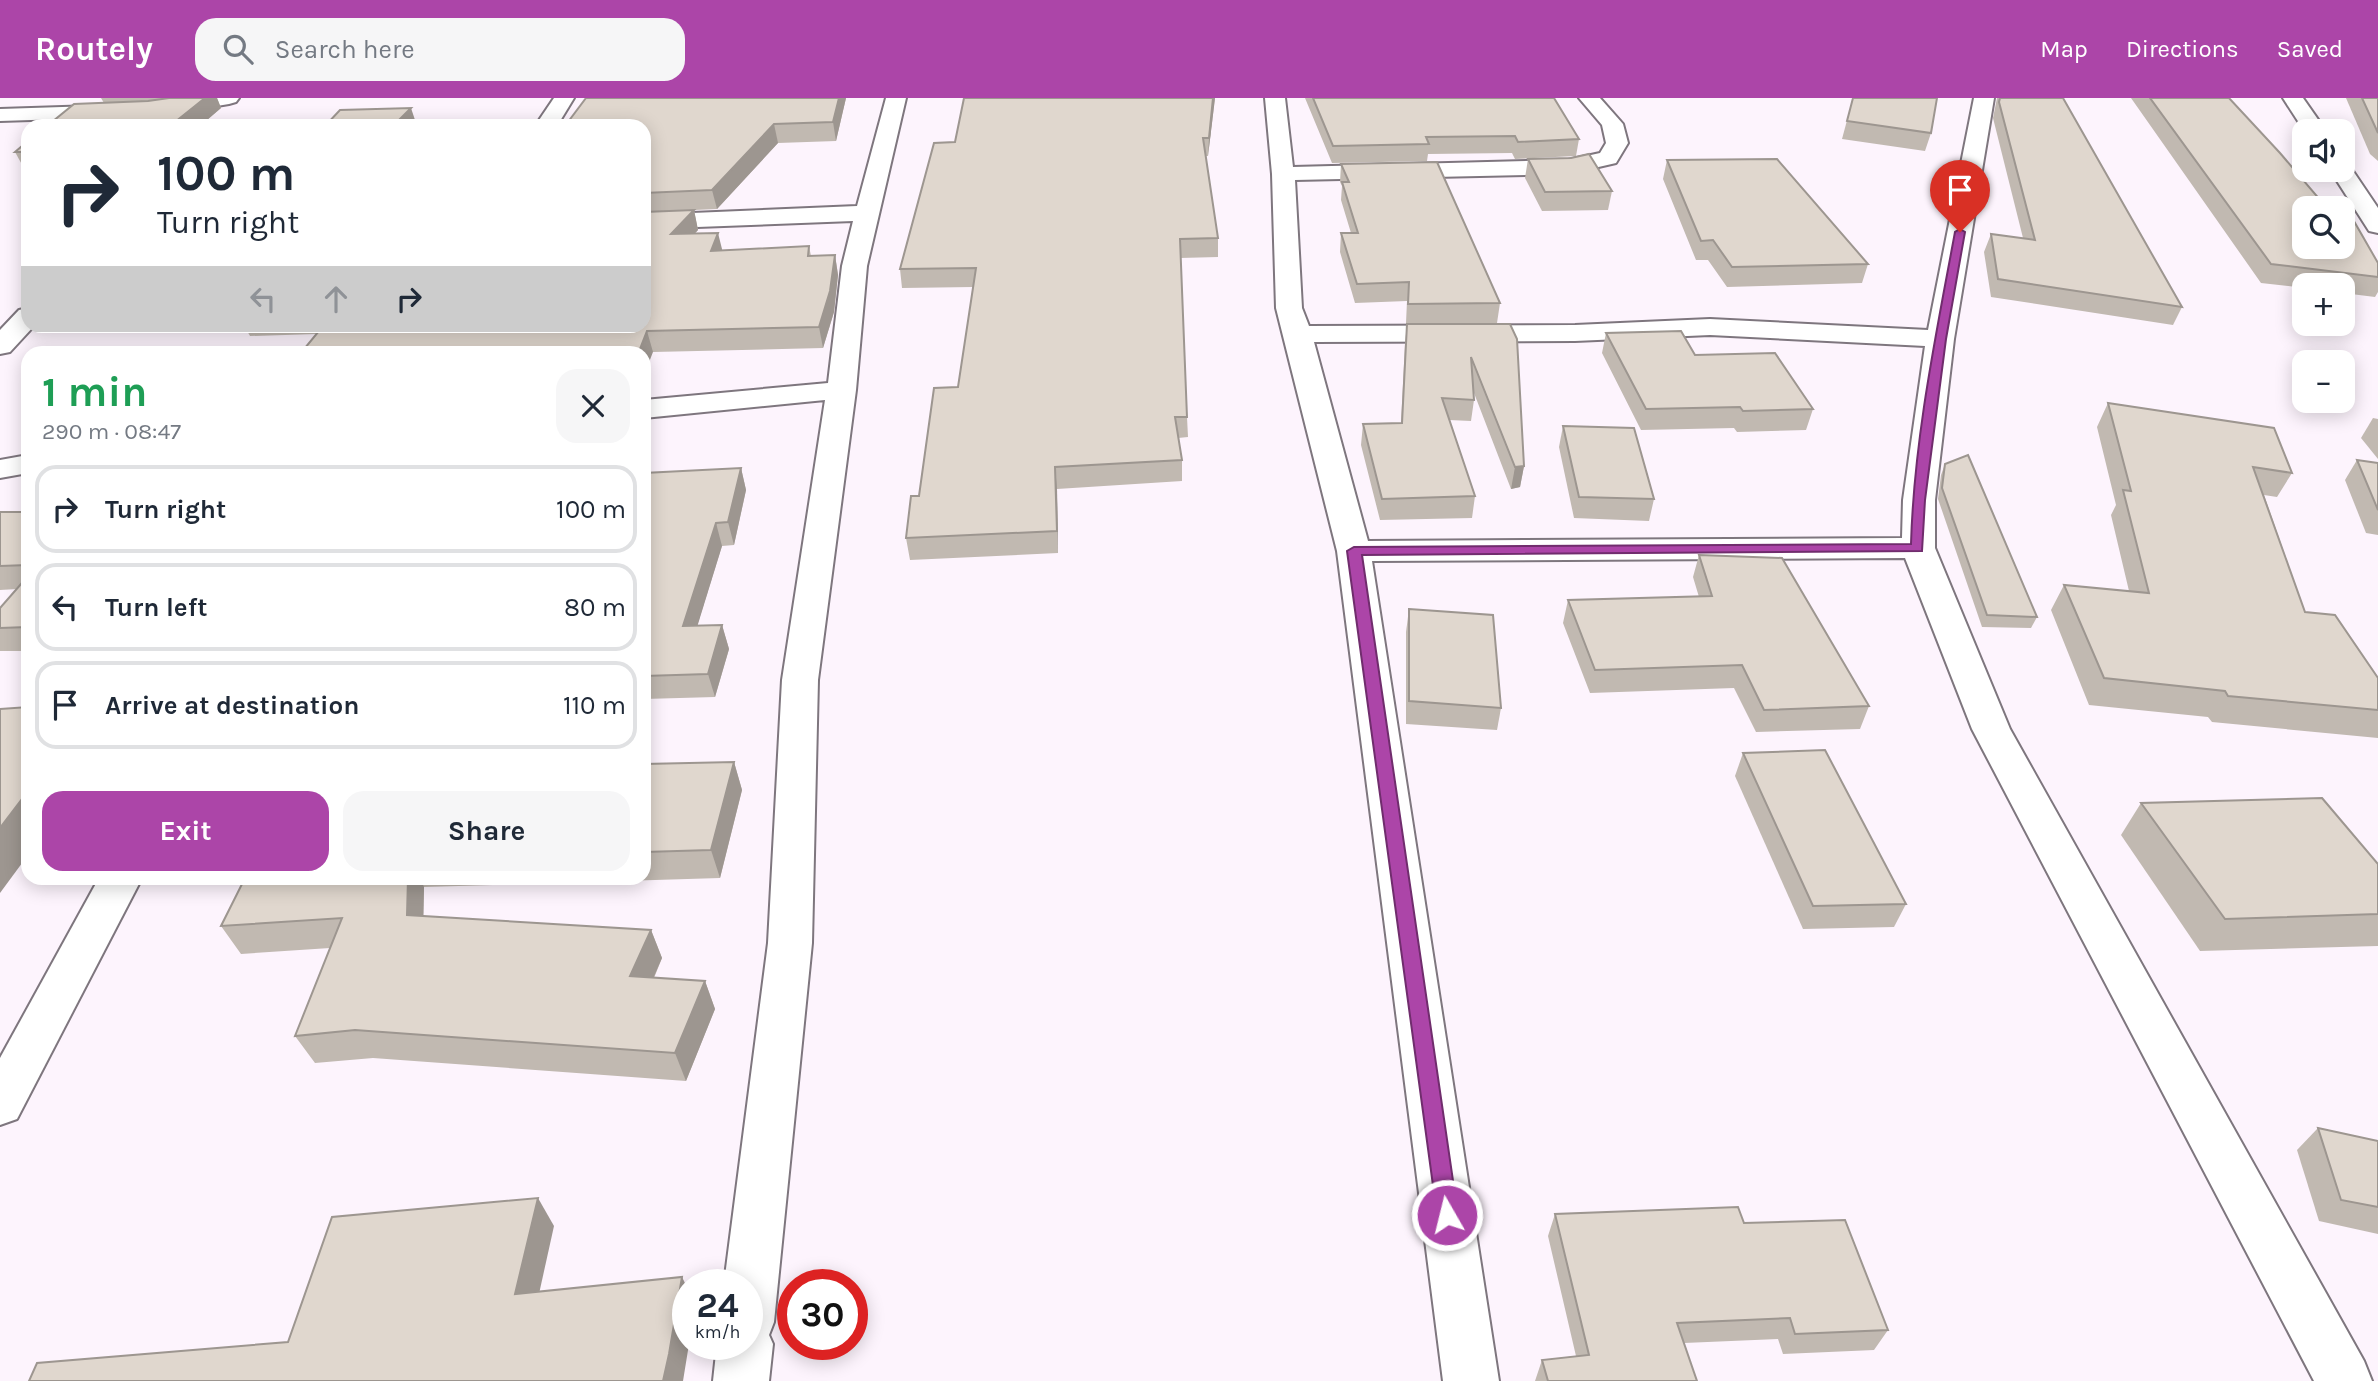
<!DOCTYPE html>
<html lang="en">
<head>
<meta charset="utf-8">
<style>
	:root { --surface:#fff; --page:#f6f6f7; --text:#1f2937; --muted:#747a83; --line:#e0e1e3; --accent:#ac45a8 }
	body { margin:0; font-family:Karla,sans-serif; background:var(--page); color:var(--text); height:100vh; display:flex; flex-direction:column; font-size:26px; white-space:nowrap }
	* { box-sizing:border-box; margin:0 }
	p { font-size:23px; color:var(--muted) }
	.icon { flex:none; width:38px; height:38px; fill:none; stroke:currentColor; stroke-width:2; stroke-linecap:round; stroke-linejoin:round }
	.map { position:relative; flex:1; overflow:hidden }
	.drawer { position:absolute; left:21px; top:248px; width:630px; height:539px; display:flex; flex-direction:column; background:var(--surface); border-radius:21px; box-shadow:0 4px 18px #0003 }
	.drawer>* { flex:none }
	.guide { position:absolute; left:21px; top:21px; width:630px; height:214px; border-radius:21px; box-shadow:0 4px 18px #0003; background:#fff; color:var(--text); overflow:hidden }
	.tools { position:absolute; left:2292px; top:21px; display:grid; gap:14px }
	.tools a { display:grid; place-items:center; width:63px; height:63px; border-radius:14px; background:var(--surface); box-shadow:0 4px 18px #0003; font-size:35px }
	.speed { position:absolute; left:672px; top:1171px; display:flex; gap:14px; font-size:35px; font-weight:700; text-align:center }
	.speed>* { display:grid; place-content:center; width:91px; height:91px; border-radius:50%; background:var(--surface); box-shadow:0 4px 18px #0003; line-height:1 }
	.speed small { font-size:18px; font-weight:400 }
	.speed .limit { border:10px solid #d22; background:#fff; color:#111 }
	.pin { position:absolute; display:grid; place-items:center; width:60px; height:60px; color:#fff; margin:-72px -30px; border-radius:50% 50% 50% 0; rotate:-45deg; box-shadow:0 0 7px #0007 }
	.pin .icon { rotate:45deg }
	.me { position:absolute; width:77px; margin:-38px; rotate:352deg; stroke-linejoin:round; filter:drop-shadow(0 0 5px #0008) }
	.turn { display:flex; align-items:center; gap:24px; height:147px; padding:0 21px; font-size:32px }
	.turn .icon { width:91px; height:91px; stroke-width:2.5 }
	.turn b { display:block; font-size:49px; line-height:60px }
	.lanes { display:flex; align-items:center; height:66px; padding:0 21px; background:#0003; justify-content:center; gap:35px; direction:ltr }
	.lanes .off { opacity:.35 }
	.round { display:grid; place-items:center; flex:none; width:74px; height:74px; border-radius:21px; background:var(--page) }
	.overview { display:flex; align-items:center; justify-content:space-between; height:119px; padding:0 21px }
	h1 { font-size:42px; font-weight:700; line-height:52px; color:#1e9e55 }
	.button { display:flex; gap:14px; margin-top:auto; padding:14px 21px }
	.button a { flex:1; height:80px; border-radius:21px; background:var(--accent); color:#fff; font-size:28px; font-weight:700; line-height:80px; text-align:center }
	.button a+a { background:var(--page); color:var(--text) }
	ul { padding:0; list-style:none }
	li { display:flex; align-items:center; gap:21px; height:88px; margin:0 14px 10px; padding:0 7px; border:4px solid var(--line); border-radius:21px }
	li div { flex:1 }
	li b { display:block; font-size:26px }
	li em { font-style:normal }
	header { display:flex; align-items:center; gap:42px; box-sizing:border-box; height:98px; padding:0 35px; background:var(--accent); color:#fff }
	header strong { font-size:33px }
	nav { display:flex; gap:38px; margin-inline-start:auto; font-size:24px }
	.search { width:490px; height:63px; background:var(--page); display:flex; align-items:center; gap:18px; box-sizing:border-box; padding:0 24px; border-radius:21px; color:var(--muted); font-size:26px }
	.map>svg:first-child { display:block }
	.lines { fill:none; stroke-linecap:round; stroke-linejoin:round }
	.minor-casing { stroke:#7e767e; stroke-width:4 }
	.minor { fill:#fff; fill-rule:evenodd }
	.wall { fill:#c1b9b1 }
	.shaded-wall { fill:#9d9690 }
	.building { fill:#e0d7ce; stroke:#9d9690; stroke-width:2 }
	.route { fill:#ac45a8; stroke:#702d6d; stroke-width:2 }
</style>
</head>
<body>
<header>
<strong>Routely</strong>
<div class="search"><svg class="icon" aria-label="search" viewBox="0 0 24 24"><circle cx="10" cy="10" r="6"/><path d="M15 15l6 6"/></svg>Search here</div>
<nav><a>Map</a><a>Directions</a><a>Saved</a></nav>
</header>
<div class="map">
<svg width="2378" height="1283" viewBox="0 0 2378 1283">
	<rect width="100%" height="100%" fill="#fdf4fd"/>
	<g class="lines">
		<defs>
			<g id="minor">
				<polygon points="191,0 239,0 236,4 229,6 156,18 0,23 0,11 156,6"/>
				<polygon points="554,0 574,0 557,28 535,28"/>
				<polygon points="886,0 906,0 867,168 856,292 818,582 812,845 774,1224 769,1237 773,1246 769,1283 713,1283 717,1246 747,1246 747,1186 724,1186 768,845 782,582 825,302 644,320 644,302 828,285 842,168 853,123 644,131 644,117 857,108"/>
				<path d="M1265,0H1285L1293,69L1568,62L1600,55L1606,45L1602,27L1579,0H1600L1623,26L1628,45L1616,65L1568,76L1295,82L1302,210L1309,228L1575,227L1710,221L1928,232L1974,0H1994L1954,241L1935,402V450L2010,631L2364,1263L2372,1283H2314L1972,631L1905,460L1372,463L1499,1283H1443L1337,453L1276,210L1272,76ZM1710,237L1925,248L1903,402L1902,440L1368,443L1314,244L1575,243Z"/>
				<polygon points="2283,0 2303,0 2326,33 2305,34"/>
				<polygon points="2343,66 2349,67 2378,110 2378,135 2369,133 2330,72 2343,72"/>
				<polygon points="28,210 28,228 34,228 10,254 0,256 0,232 19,212"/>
				<polygon points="28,357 28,375 0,380 0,362"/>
				<polygon points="99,780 142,780 17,1021 0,1027 0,960"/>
			</g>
		</defs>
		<use href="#minor" class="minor-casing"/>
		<use href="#minor" class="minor"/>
	</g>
	<g class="wall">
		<polygon points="101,0 217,0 221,10 200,28 47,28 104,5"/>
		<polygon points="846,0 836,43 778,45 717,111 694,112 698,132 694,136 722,152 809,148 811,158 835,157 838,177 834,214 823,250 653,254 316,236 250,238 246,231 164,233 161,228 644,228 644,28"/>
		<polygon points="964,0 1215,0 1208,58 1206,58 1218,140 1218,159 1180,160 1187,319 1188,339 1178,340 1182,362 1182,383 1057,391 1058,455 910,462 906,440 919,398 958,289 973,189 902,190 900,171 955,44"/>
		<polygon points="1305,0 1554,0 1579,41 1576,58 1515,61 1512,55 1428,56 1427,63 1332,65"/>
		<polygon points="1853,0 1937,0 1931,35 1925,53 1842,41"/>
		<polygon points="1995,0 2063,0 2182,209 2173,227 1991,199 1984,154 1991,136 2023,140 1993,20 1997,0"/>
		<polygon points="2131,0 2229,0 2378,179 2378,194 2375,199 2343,195 2343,187 2305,187 2305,190 2261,185"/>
		<polygon points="2346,0 2378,0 2378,63 2370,56"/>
		<polygon points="28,43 28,72 25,72 15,54"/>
		<polygon points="1528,61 1612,93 1608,112 1542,113 1525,80"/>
		<polygon points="1667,62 1868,166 1862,185 1727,189 1708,162 1696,162 1663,81"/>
		<polygon points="1341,66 1500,205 1497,225 1406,225 1407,203 1355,205 1340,154 1341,135 1351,135 1341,102 1342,88 1340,84"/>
		<polygon points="1407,226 1510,226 1524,368 1520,389 1511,391 1474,295 1474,302 1471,323 1449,322 1475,398 1472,420 1380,422 1361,347 1363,326 1401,325 1405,246"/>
		<polygon points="1606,235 1695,257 1813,311 1806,332 1737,334 1734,330 1641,332 1602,255"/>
		<polygon points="2108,305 2292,375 2277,399 2264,397 2305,514 2378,580 2378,640 2212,624 2208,619 2089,607 2051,512 2064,487 2129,493 2111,417 2116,407 2097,329"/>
		<polygon points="2373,320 2378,321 2378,361 2361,340"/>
		<polygon points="1563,328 1654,401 1649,423 1574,420 1559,349"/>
		<polygon points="2357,362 2378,365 2378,437 2366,435 2345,382"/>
		<polygon points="1945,366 2037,519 2031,530 1982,529 1938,401 1941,377"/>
		<polygon points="741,370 746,392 734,447 722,448 697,528 722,527 729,551 715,599 644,601 644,375"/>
		<polygon points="0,414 28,414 28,553 0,553 0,510 17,491 0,492"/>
		<polygon points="1699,457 1869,608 1860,631 1756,634 1734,590 1590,595 1563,525 1568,502 1699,499 1693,479"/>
		<polygon points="1409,511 1501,610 1497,632 1406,626 1406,534"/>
		<polygon points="1743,655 1906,806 1894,829 1803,831 1735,678"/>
		<polygon points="734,664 742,692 720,780 424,789 423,818 651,832 662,860 654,880 705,883 715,911 686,983 373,960 315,965 295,938 330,850 241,856 221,828 245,780 644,780 644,666"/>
		<polygon points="2141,705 2378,766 2378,848 2200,853 2121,737"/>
		<polygon points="2318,1030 2378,1043 2378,1136 2319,1123 2297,1052"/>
		<polygon points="1555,1116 1744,1125 1888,1232 1874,1252 1783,1256 1778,1241 1684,1245 1697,1283 1535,1283 1542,1262 1576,1258 1548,1138"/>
	</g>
	<g class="shaded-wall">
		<polygon points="205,0 217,0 221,10 200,28 170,28"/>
		<polygon points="839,0 846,0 836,43 833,24"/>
		<polygon points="1213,0 1215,0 1208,58 1209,40"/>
		<polygon points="411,10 417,28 393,28"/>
		<polygon points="774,26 778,45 717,111 712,92"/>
		<polygon points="694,112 698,132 676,156 671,136"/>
		<polygon points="718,135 723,155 711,153"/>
		<polygon points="835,157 838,177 834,214 823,250 819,229"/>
		<polygon points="647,233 653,254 644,277 644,256 638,256"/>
		<polygon points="1524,368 1520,389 1511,391 1515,369"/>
		<polygon points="1055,369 1057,391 1058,455 1057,433"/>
		<polygon points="741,370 746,392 734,447 728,424"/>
		<polygon points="716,425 722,448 690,552 683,528"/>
		<polygon points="722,527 729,551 715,599 708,576"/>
		<polygon points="734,664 742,692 720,780 711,752"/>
		<polygon points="28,693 28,757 0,795 0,730"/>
		<polygon points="408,780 420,780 424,789 423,845 407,817"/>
		<polygon points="651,832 662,860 642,906 630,878"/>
		<polygon points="705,883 715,911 686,983 675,955"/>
		<polygon points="538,1100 554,1128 533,1223 515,1196"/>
		<polygon points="682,1179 688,1191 688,1246 689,1246 683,1283 663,1283"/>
	</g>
	<g class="building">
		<polygon points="169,0 205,0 170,28 47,28 74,6 148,3"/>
		<polygon points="586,0 839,0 833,24 774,26 712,92 644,95 644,28 565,28"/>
		<polygon points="964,0 1213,0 1209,40 1203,40 1218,140 1180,141 1187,319 1175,319 1182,362 1055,369 1057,433 906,440 911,398 919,398 934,290 958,289 976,170 900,171 934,45 955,44"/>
		<polygon points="1313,0 1554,0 1579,41 1518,44 1515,38 1426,39 1429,46 1333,48"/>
		<polygon points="1853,0 1937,0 1931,35 1847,23"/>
		<polygon points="2000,0 2063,0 2182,209 1998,181 1991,136 2035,142 1999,4"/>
		<polygon points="2150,0 2229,0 2280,55 2327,110 2305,110 2305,149 2343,149 2343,117 2351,118 2378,165 2378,179 2271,166"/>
		<polygon points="2362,0 2378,0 2378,35"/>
		<polygon points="411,10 393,28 325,28 340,12"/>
		<polygon points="28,43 28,54 15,54"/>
		<polygon points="1589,56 1612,93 1545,94 1528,61 1571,60"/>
		<polygon points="1777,61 1868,166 1732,169 1713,142 1701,143 1667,62"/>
		<polygon points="1437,64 1500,205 1408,206 1409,184 1357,186 1341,135 1358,135 1342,84 1349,84 1341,66"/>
		<polygon points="694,112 671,136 718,135 711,153 809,148 808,158 835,157 830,193 819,229 647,233 638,256 300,256 323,228 644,228 644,114"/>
		<polygon points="1407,226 1510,226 1517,241 1524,368 1515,369 1471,259 1474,302 1442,300 1475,398 1382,401 1363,326 1402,325"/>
		<polygon points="1681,233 1695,257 1775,255 1813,311 1743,313 1740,309 1646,311 1606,235"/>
		<polygon points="2108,305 2274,330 2292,375 2253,369 2305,514 2335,517 2378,580 2378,612 2228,598 2225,593 2104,580 2064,487 2149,495 2123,392 2131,393"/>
		<polygon points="1563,328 1634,330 1654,401 1579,399"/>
		<polygon points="1968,357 2037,519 1987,517 1942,390 1945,366"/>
		<polygon points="2357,362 2378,365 2378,412"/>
		<polygon points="741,370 728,424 716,425 683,528 722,527 708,576 644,578 644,375"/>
		<polygon points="0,414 28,414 28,467 0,468"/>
		<polygon points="1699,457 1782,460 1869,608 1764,612 1742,567 1595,572 1568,502 1712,498"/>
		<polygon points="28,478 28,529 0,530 0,510"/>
		<polygon points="1409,511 1493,517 1501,610 1409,603"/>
		<polygon points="28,609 28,693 0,730 0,611"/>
		<polygon points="1825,652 1906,806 1813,808 1743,655"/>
		<polygon points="734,664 711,752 644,754 644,666"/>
		<polygon points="2322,700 2378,766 2378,816 2225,821 2141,705"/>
		<polygon points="245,780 408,780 407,817 651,832 630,878 705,883 675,955 355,932 295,938 342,820 221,828"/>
		<polygon points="2318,1030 2378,1043 2378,1109 2341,1102"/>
		<polygon points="538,1100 515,1196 682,1179 669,1256 663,1283 29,1283 37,1265 288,1244 332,1119"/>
		<polygon points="1738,1109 1744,1125 1845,1122 1888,1232 1795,1236 1790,1220 1677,1225 1697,1283 1548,1283 1542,1262 1589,1257 1555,1116"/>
	</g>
	<path class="route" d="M1960,131L1965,134L1946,241L1925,402L1922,453L1362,457L1458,1117L1455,1124L1447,1127L1440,1124L1437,1117L1347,453L1354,449L1911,446C1914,341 1936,237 1955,134Z"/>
</svg>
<div class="tools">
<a><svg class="icon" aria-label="sound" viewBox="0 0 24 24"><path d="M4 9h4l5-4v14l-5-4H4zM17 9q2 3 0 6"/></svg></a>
<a><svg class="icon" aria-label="search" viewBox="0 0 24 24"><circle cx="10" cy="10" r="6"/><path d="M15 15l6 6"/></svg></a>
<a>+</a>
<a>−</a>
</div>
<div class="speed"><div>24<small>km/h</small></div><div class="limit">30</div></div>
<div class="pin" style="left:1960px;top:134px;background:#d93025"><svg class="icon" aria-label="arrive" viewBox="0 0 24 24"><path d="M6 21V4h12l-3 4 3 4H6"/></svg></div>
<svg class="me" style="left:1447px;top:1117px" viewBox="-20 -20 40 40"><circle r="17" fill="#ac45a8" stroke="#fff" stroke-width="3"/><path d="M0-11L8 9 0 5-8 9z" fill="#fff"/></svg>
<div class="guide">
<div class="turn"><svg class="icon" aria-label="right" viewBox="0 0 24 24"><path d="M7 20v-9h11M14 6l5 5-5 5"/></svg><div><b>100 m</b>Turn right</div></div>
<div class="lanes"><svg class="icon off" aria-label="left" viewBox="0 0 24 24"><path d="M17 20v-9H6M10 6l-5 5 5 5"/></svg><svg class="icon off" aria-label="ahead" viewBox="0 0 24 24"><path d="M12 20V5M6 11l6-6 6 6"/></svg><svg class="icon" aria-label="right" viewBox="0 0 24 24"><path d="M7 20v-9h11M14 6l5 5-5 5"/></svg></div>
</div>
<section class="drawer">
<div class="overview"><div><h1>1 min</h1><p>290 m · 08:47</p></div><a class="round"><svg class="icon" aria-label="close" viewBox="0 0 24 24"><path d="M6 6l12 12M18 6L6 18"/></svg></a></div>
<ul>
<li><svg class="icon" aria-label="right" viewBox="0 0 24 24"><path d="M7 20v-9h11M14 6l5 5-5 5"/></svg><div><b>Turn right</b></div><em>100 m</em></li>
<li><svg class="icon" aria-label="left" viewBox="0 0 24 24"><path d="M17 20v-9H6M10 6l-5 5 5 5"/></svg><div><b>Turn left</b></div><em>80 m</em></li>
<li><svg class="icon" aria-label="arrive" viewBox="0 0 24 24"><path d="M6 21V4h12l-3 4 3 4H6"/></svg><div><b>Arrive at destination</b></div><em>110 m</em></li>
</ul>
<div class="button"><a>Exit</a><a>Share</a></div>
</section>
</div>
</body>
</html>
